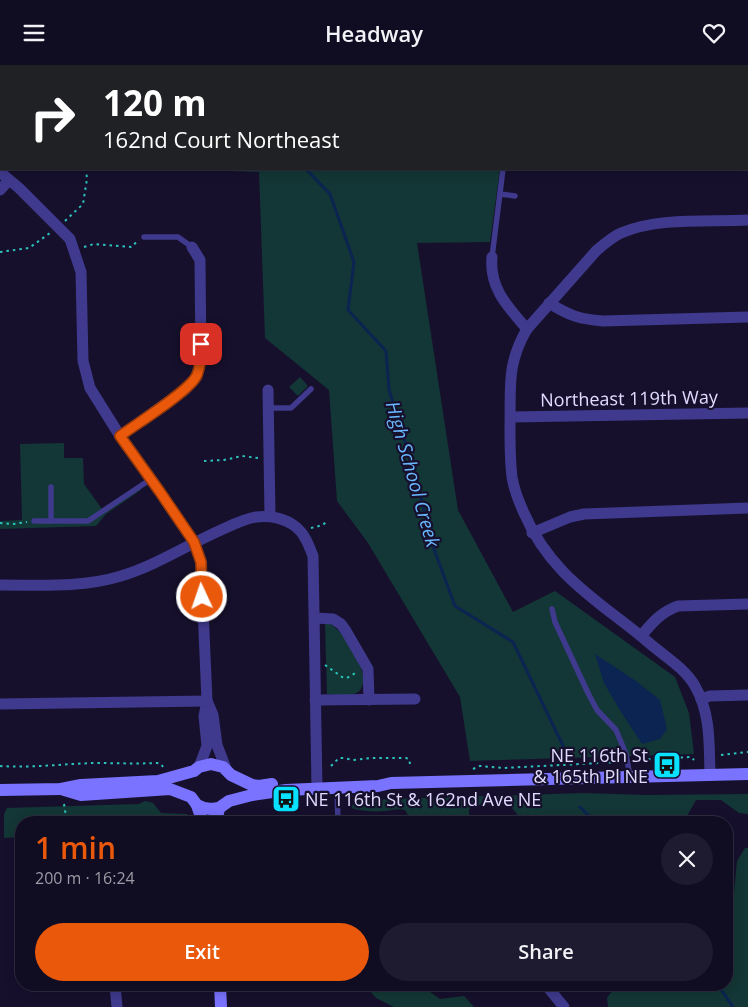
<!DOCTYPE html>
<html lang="en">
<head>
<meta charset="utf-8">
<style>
	:root { --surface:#100c22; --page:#1e1a2f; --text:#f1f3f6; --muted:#9c9ba5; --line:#302c40; --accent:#ea580c }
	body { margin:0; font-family:"Open Sans",sans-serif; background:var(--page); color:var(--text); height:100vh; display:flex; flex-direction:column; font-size:19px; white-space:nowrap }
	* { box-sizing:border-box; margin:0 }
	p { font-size:16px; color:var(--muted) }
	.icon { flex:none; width:28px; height:28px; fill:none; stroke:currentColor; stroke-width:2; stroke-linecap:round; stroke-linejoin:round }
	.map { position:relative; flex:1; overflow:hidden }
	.side { position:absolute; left:15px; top:751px; width:718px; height:175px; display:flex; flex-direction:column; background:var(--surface); border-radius:20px; box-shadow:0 2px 12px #0003,0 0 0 1px var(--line) }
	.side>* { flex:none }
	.banner { position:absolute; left:0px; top:0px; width:749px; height:105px; box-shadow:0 2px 12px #0003,0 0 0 1px var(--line); background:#202124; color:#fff; overflow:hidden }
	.pin { position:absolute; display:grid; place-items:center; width:42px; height:42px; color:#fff; margin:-21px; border-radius:10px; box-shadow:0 2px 8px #0006 }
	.me { position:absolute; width:55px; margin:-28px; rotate:357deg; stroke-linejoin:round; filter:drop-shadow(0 0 4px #0008) }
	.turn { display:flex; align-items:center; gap:18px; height:105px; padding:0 20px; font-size:22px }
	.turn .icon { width:65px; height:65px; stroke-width:2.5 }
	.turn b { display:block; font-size:35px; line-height:42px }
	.round { display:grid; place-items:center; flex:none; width:52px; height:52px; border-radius:26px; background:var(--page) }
	.head { display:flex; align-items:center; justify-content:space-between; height:85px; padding:0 20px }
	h1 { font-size:30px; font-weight:600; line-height:38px; color:var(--accent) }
	.cta { display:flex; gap:10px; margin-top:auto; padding:10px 20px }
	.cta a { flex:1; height:58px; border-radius:30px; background:var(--accent); color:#fff; font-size:20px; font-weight:600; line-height:58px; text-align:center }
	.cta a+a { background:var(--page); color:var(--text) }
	header { display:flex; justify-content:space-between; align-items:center; height:65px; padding:0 20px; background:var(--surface); font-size:22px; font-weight:600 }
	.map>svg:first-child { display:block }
	.green { fill:#133736 }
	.water { fill:#0b2451 }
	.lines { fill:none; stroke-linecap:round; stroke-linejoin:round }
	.stream { stroke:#0b2451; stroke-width:3 }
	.path { stroke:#2cc3bd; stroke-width:2; stroke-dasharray:2.5 4; stroke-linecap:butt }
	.lane { stroke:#3f3a8d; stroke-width:5.5 }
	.street { stroke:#3f3a8d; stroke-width:11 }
	.secondary { stroke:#7973ff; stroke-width:12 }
	.route-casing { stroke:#983908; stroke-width:12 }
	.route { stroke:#ea580c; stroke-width:9 }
	.labels { text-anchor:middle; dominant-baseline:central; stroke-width:4.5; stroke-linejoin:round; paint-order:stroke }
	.street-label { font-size:18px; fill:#e1dcff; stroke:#16102d }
	.poi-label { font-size:18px; fill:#e1dcff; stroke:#16102d; text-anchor:end }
	.water-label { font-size:19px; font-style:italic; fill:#6ab7ff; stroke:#16102d }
</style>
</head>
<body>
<header><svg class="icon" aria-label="menu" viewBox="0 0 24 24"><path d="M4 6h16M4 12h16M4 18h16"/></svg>Headway<svg class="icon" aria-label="heart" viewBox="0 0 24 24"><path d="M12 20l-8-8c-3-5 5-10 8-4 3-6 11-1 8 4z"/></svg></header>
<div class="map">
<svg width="748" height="942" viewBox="0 0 748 942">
	<rect width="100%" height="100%" fill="#16102d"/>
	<g class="green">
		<polygon points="0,0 485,0 486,1 1,1 1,15"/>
		<polygon points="180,104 500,104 490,177 417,178 458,445 513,547 555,526 675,612 689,648 694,689 470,696 460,632 368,478 337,436 329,325 265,273 259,107"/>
		<polygon points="300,312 308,321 298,331 289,322"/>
		<polygon points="64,378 64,393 83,393 84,419 102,444 138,421 141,425 106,449 96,461 0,464 0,456 22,455 20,379"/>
		<path d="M328,558C343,563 376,614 358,627C351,632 336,629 327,629L325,559Z"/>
		<path d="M583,728L646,730L748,729V749L739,748L721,735H696L688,749V757L522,758L523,756L507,737L494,739L484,738L469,744V757L416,758V754L409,752L405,745C397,743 392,746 384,746C374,747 361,746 351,743L354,737L362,735Z"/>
		<polygon points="145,736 153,738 161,748 187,749 190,757 21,758 21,772 4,773 4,749 7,743 139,739"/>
		<polygon points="745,783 748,783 748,942 608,942 607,933 616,920 726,920 726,854 733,838 737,796"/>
		<polygon points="365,920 430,920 430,927 440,934 464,931 474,942 394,942 376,933"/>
	</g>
	<polygon class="water" points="595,589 636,616 660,635 667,664 660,674 642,679 621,647 604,618"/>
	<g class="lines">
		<g class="stream">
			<polyline points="230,0 231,1"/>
			<polyline points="306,104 330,129 354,197 348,245 386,286 389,325 416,411 431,476 455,541 513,577 566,687 569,697"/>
			<polyline points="580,742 596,758"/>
			<polyline points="718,920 733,942"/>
		</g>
		<g class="path">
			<polyline points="600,0 602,1"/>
			<polyline points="0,26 1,27"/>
			<polyline points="65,156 83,139 87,114 86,104"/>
			<polyline points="84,182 94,179 132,182 138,175"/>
			<polyline points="0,187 29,183 50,168"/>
			<polyline points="204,396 224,395 242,391 258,393"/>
			<polyline points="0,458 13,459 27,457"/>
			<polyline points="311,463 323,460 326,457"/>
			<polyline points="325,600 342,612 347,613 357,607"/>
			<polyline points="721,690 748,687"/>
			<polyline points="635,695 691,692 694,695"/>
			<path d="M0,701C31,703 63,699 94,698C115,698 136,699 157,698L161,699L163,702"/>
			<polyline points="331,701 339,693 344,693 353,695 371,693 406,693 409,694 410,699"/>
			<polyline points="473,704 480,701 503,703 620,697"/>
			<polyline points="64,739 67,758"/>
		</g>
		<g class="lane">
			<polyline points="546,0 547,1"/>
			<polyline points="500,129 515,131"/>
			<polyline points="144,172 178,172 192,182"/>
			<polyline points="492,192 503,104"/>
			<polyline points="268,343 291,343 311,324"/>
			<polyline points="51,422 51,456"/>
			<polyline points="34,456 88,456 151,414"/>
			<polyline points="552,544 555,557 588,628 597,645 616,665 626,689 630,712"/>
			<polyline points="337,722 338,758"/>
		</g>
		<g class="street">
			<polyline points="0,107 19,123 70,174 81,207 83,296 90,323 120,371 151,414 194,477 201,497 207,636 204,651 207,681 199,702"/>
			<polyline points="0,125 9,115"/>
			<path d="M492,192C489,223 508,242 527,264"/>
			<path d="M549,238C570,251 579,254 603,256L748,252"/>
			<polyline points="268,325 270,451"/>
			<polyline points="511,352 748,348"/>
			<polyline points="120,371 186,324 196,312 201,296 200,195 192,182"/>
			<polyline points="532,468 570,452 584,449 748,443"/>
			<path d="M0,520C40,520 82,523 121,511C155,501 187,480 221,465C232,460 244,454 256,452C269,450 285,453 296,462C305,469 309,481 313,491L317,723"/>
			<polyline points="315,553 333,554 341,559 346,566 368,604 369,635"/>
			<path d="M641,571C652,558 661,547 678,541L748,539"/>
			<polyline points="701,634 710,631 748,630"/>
			<polyline points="315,635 415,634"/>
			<polyline points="207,636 213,650 217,680 227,706"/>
			<polyline points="0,639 207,636"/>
			<path d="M710,710C709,679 711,649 695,621C685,603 664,591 648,577C599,536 551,511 524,448C519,437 514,425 512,412C510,396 510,380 510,363C511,323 506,300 527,264L596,186C604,179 612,172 621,168C658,152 709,157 748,155"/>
			<polyline points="115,920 117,942"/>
			<polyline points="546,920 564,942"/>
		</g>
		<g class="secondary">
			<polyline points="61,724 81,730 170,724 191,732 197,740 204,743 211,744 219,743 229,736 252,730 286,725 378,721 391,718 748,709"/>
			<polyline points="0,725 61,724 81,720 158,716 194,706 199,702 211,699 223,702 231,710 252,720 259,721 272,719"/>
			<polyline points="197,740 203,758"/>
			<polyline points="216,758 219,743"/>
			<polyline points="220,920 221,942"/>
		</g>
	</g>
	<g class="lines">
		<defs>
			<path id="route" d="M201,279C201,290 201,300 197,310C190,326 136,359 120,371L160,427L194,477L201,497L202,532"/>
		</defs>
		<use href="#route" class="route-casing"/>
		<use href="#route" class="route"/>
	</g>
	<defs>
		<symbol id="bus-square" viewBox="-11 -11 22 22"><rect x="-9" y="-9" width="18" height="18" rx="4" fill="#08e2ff" stroke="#16102d"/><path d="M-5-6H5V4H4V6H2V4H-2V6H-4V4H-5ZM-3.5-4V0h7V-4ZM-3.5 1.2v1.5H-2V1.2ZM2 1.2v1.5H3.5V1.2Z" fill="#111"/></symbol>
	</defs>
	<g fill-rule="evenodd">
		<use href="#bus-square" x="651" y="684" width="32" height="32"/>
		<use href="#bus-square" x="270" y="718" width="32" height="32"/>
	</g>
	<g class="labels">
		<g class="street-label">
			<text transform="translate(629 333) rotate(-1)">Northeast 119th Way</text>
		</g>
		<g class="poi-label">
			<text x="648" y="690">NE 116th St<tspan x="648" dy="21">&amp; 165th Pl NE</tspan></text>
			<text x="305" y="734" text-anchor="start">NE 116th St &amp; 162nd Ave NE</text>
		</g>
		<g class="water-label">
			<text transform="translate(413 409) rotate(74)">High School Creek</text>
		</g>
	</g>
</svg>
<div class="pin" style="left:201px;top:279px;background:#d93025"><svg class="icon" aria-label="arrive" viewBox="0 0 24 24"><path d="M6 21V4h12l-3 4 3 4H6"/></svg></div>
<svg class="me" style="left:202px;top:532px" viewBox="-20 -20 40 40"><circle r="17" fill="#ea580c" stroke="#fff" stroke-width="3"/><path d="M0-11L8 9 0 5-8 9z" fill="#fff"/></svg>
<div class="banner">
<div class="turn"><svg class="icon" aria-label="right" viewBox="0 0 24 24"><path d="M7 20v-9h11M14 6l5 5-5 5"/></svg><div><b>120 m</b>162nd Court Northeast</div></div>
</div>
<section class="side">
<div class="head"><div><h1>1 min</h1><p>200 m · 16:24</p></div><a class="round"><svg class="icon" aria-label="close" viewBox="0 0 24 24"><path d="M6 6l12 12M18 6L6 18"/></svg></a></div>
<div class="cta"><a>Exit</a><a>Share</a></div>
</section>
</div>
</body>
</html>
